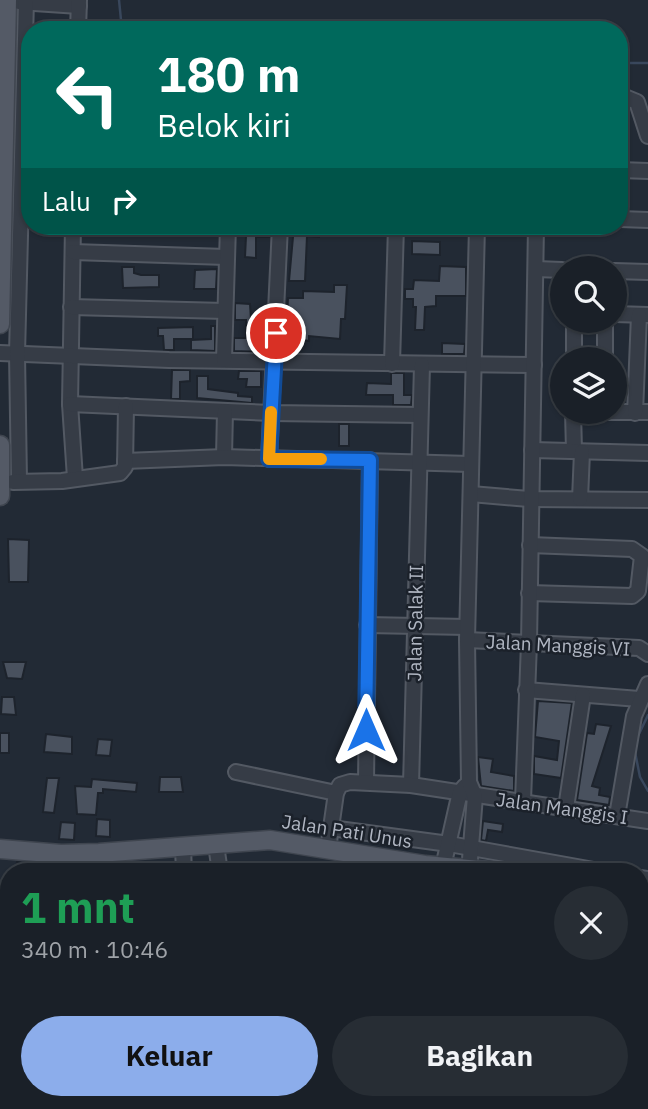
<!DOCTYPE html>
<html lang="id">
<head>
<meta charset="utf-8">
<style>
	:root { --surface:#1a2028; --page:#272d34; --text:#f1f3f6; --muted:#9fa3a8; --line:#383e45; --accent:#8cadeb }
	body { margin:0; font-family:"IBM Plex Sans",sans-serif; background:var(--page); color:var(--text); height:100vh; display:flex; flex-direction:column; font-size:26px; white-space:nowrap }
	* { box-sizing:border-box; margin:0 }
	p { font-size:23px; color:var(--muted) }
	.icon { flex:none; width:38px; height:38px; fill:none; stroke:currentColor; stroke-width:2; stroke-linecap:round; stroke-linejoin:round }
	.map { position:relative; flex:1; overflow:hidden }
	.panel { position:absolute; left:0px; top:863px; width:649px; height:247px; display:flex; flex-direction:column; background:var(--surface); border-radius:28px 28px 0 0; box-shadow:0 2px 5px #0004,0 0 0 2px var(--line) }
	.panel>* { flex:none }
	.guide { position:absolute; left:21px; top:21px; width:607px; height:214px; border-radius:28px; box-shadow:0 2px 5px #0004,0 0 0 2px var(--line); background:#00695c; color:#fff; overflow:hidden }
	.buttons { position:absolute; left:550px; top:256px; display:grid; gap:14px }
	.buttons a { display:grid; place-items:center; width:77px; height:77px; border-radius:50%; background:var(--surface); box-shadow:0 2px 5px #0004,0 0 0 2px var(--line); font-size:35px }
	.pin { position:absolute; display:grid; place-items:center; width:60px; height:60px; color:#fff; margin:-30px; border:4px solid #fff; border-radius:50%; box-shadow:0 2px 7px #0007 }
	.me { position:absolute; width:77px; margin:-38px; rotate:0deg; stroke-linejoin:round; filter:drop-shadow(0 0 5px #0008) }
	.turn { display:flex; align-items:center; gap:24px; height:147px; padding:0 21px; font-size:32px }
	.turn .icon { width:91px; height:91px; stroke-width:2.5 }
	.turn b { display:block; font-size:49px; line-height:60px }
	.then { display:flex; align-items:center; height:66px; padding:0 21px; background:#0003; gap:14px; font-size:26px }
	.round { display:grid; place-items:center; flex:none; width:74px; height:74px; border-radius:37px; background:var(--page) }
	.head { display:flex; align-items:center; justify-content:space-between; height:119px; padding:0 21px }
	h1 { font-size:42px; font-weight:700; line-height:52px; color:#1e9e55 }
	.cta { display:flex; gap:14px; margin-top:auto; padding:14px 21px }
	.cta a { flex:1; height:80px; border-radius:42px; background:var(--accent); color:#111; font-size:28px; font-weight:700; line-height:80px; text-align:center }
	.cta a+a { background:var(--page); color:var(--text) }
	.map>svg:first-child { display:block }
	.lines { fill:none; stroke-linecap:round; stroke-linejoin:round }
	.stream { stroke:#39475c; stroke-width:2.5 }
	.building { fill:#49515e; stroke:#1d232c; stroke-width:2 }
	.minor-casing { stroke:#535963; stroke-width:18 }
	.major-casing { stroke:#3f454f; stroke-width:21 }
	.minor { stroke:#363c46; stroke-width:14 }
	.major { stroke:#545a66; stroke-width:18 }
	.route-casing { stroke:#114b97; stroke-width:18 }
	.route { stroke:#1a73e8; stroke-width:12 }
	.slow { stroke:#f59e0b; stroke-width:12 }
	.labels { text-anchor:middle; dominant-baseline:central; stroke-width:5; stroke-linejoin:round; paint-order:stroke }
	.street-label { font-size:19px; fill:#b0b6c2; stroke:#1b212a }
</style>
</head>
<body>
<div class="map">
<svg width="648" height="1109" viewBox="0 0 648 1109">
	<rect width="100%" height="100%" fill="#222a35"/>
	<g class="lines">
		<g class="stream">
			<polyline points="119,0 122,30"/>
			<polyline points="620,63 648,63"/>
			<polyline points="638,736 648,715"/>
			<polyline points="635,752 640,777 648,791"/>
		</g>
	</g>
	<g class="building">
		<polygon points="239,226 270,226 270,237 256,237 256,258 245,257 246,236 239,236"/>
		<polygon points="294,226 320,226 319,237 307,236 305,281 289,281"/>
		<polygon points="412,241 440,242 440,255 412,254"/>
		<polygon points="440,266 466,267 466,296 436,296 436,306 425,307 424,330 415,330 416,307 413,307 413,299 405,299 405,289 413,289 414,280 439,281"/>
		<polygon points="122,267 134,267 134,273 141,275 159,275 159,287 123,288"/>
		<polygon points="217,269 216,289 194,289 195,270"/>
		<polygon points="334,285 347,285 345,319 341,319 340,339 309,336 309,341 286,337 288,298 303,298 303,291 334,292"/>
		<polygon points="235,303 250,304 251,319 265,320 264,352 234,351 234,338 246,338 246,320 235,320"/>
		<polygon points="211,326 215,326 215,351 191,350 191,340 211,339"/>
		<polygon points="193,327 193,339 174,339 174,350 164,350 163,336 158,336 158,328"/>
		<polygon points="442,343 465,344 464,354 442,354"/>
		<polygon points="172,370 190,370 190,381 180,382 180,399 171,399"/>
		<polygon points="239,371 261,371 261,387 246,387 247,379 238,379"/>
		<polygon points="391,373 404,373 404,395 412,395 411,405 393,405 393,395 366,395 367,383 391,384"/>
		<polygon points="197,376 208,376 208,389 238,393 238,396 252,397 252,403 197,398"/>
		<rect x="339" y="424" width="10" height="22"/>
		<polygon points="8,539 29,540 28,582 9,582"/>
		<polygon points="3,662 26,662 22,679 7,678"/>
		<polygon points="2,697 14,697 16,715 1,714"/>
		<polygon points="538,701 572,703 561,778 534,774 534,756 557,760 559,741 535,737"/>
		<polygon points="596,724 611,726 592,786 600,788 599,795 610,797 609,805 577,800 587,733 594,734"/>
		<rect x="0" y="733" width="9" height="20"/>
		<polygon points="46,734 72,737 72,754 44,752"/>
		<polygon points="98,739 112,740 110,756 96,755"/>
		<polygon points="478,757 493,759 491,772 514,776 514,791 481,786"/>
		<polygon points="160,777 181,777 183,792 159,792"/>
		<polygon points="47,778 59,778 54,813 43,812"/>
		<polygon points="92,779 137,783 136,792 103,789 103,793 98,793 96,815 77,814 75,786 91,787"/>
		<polygon points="97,819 110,820 110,837 96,836"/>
		<polygon points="483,821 503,824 502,832 488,830 486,841 481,840"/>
		<polygon points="61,822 75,823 74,840 59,839"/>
		<polygon points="17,862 41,864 42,872 16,872"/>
	</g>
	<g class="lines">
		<defs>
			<g id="minor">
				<polyline points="19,2 79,6"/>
				<polyline points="78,30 79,0"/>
				<polyline points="620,95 637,102 648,136"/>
				<polyline points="620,170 648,171"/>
				<polyline points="620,219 648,220"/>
				<polyline points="73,226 70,404 75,478"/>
				<polyline points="73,252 226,257"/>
				<polyline points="536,269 562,270"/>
				<polyline points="614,271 648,272"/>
				<polyline points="71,307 225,311"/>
				<polyline points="614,314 648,315"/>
				<polyline points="605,320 605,359"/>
				<polyline points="0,353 169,360 534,365"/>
				<polyline points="574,359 574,320"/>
				<polyline points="224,360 228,226"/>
				<polyline points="392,364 396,226"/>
				<polyline points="70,404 271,413 420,415"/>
				<polyline points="573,411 574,451"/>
				<polyline points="573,412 648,412"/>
				<polyline points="635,413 639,315"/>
				<polyline points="532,450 648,453"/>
				<polyline points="224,457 225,411"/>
				<polyline points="269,459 280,226"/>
				<polyline points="125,461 224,457 470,464"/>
				<polyline points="19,481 17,354 26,0"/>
				<polyline points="13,482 62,481 120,473 125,467 126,406"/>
				<polyline points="471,494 529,499 648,500"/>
				<polyline points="580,499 582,452"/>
				<polyline points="529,593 632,596 638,591 642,556 632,549 530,545"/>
				<polyline points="367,625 467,627"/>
				<polyline points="467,640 639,648 648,654"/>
				<polyline points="526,690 639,699"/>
				<polyline points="236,772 336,793"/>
				<polyline points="366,782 370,460"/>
				<polyline points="411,785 422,365"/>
				<polyline points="523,801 529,643 536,226"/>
				<polyline points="566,808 583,695"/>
				<polyline points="617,816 634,716 648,684"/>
				<polyline points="331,828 449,844 605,872"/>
				<polyline points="216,845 220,872"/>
				<polyline points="183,848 184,872"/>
				<polyline points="328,849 336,793 340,785 350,782 411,785 648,821"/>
				<polyline points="443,867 460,792 465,786"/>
				<polyline points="469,872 475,796 469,782 467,640 477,226"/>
				<polyline points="640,878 648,879"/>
				<polyline points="243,1109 244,1101"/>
				<polyline points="319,1109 320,1101"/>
			</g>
			<g id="major">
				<polyline points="0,324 7,0"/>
				<polyline points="0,445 0,496"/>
				<polyline points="0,849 61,854 99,853 270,840 425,865 501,872"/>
				<polyline points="640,896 648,896"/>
				<polyline points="92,1101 93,1109"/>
			</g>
		</defs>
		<use href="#minor" class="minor-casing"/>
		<use href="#major" class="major-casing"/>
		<use href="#minor" class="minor"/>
		<use href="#major" class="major"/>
	</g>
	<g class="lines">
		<defs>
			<polyline id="route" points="276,333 269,459 370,460 366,730"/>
		</defs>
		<use href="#route" class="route-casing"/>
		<use href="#route" class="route"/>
		<polyline class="slow" points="271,412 269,459 321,459"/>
	</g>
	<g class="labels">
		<g class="street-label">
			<text transform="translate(415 623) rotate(-89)">Jalan Salak II</text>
			<text transform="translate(558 645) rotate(3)">Jalan Manggis VI</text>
			<text transform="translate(562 808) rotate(8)">Jalan Manggis I</text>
			<text transform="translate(347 831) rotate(9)">Jalan Pati Unus</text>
		</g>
	</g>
</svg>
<div class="buttons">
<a><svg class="icon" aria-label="search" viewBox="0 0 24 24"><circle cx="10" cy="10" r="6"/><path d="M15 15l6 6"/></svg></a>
<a><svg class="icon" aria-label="layers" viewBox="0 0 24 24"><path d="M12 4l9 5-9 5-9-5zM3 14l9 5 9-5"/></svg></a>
</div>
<div class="pin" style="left:276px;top:333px;background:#d93025"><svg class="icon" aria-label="arrive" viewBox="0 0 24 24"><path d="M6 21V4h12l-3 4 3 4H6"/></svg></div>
<svg class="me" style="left:366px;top:730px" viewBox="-20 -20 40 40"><path d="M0-17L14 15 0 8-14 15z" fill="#1a73e8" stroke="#fff" stroke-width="4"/></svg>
<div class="guide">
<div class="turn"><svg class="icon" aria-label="left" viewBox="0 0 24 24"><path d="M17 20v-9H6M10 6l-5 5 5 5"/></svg><div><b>180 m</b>Belok kiri</div></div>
<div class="then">Lalu<svg class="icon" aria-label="right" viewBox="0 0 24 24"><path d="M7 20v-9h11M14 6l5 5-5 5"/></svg></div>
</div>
<section class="panel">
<div class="head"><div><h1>1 mnt</h1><p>340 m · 10:46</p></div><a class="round"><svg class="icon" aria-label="close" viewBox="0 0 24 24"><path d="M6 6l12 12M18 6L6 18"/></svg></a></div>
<div class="cta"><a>Keluar</a><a>Bagikan</a></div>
</section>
</div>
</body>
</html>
